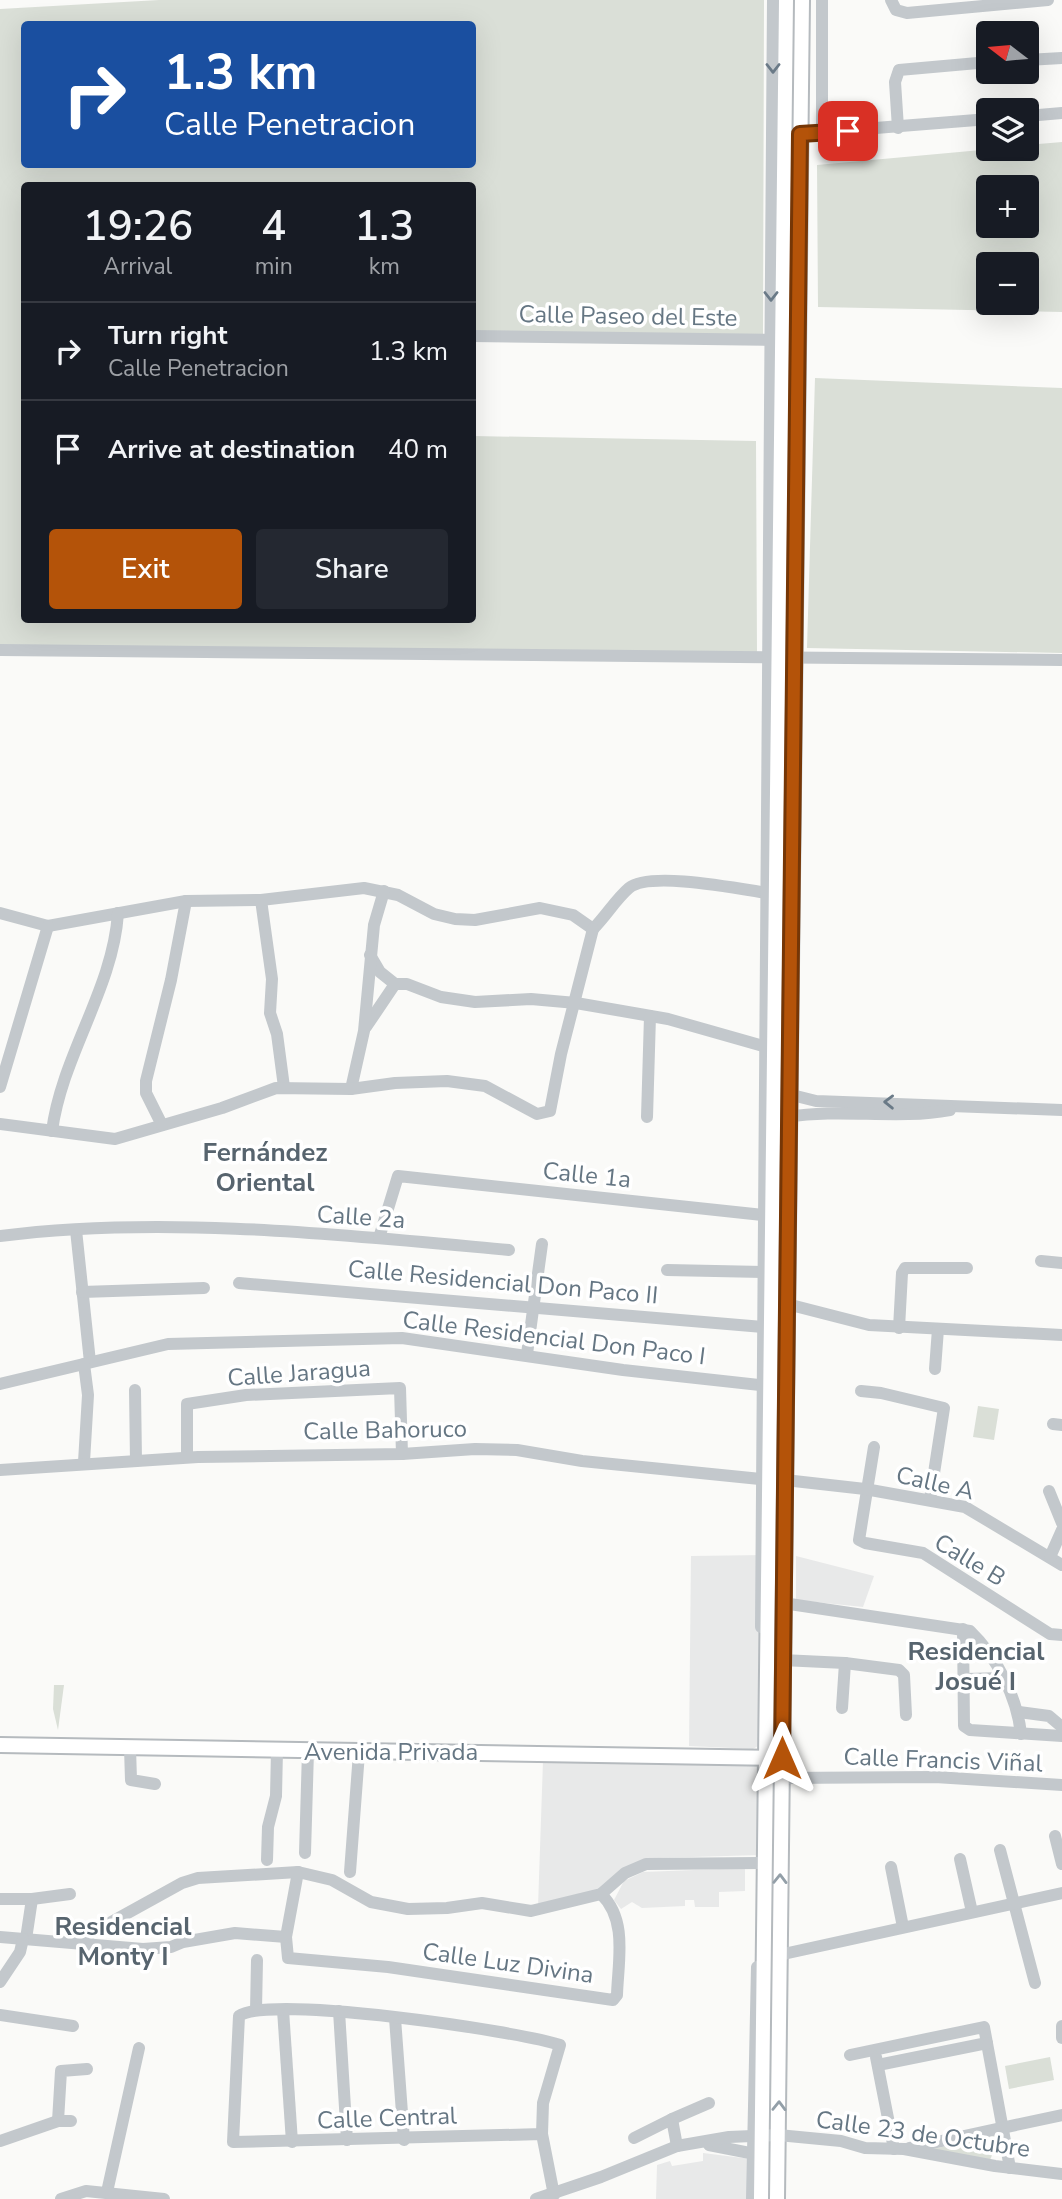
<!DOCTYPE html>
<html lang="en">
<head>
<meta charset="utf-8">
<style>
	:root { --surface:#171b24; --page:#242831; --text:#f1f3f6; --muted:#9ea1a6; --line:#363941; --accent:#b45309 }
	body { margin:0; font-family:"Nunito Sans",sans-serif; background:var(--page); color:var(--text); height:100vh; display:flex; flex-direction:column; font-size:26px; white-space:nowrap }
	* { box-sizing:border-box; margin:0 }
	p { font-size:23px; color:var(--muted) }
	.icon { flex:none; width:38px; height:38px; fill:none; stroke:currentColor; stroke-width:2; stroke-linecap:round; stroke-linejoin:round }
	.map { position:relative; flex:1; overflow:hidden }
	.details { position:absolute; left:21px; top:182px; width:455px; height:441px; display:flex; flex-direction:column; background:var(--surface); border-radius:7px; box-shadow:0 7px 28px #0002 }
	.details>* { flex:none }
	.guide { position:absolute; left:21px; top:21px; width:455px; height:147px; border-radius:7px; box-shadow:0 7px 28px #0002; background:#1a4fa0; color:#fff; overflow:hidden }
	.needle { width:46px; rotate:286deg }
	.controls { position:absolute; left:976px; top:21px; display:grid; gap:14px }
	.controls a { display:grid; place-items:center; width:63px; height:63px; border-radius:7px; background:var(--surface); box-shadow:0 7px 28px #0002; font-size:35px }
	.pin { position:absolute; display:grid; place-items:center; width:60px; height:60px; color:#fff; margin:-30px; border-radius:14px; box-shadow:0 4px 10px #0006 }
	.me { position:absolute; width:77px; margin:-38px; rotate:0deg; stroke-linejoin:round; filter:drop-shadow(0 0 5px #0008) }
	.turn { display:flex; align-items:center; gap:24px; height:147px; padding:0 28px; font-size:32px }
	.turn .icon { width:91px; height:91px; stroke-width:2.5 }
	.turn b { display:block; font-size:49px; line-height:60px }
	.eta { display:flex; justify-content:space-evenly; align-items:center; height:119px; text-align:center }
	.eta b { font-size:42px; font-weight:600; line-height:49px }
	.cta { display:flex; gap:14px; margin-top:auto; padding:14px 28px }
	.cta a { flex:1; height:80px; border-radius:7px; background:var(--accent); color:#fff; font-size:28px; font-weight:600; line-height:80px; text-align:center }
	.cta a+a { background:var(--page); color:var(--text) }
	ul { padding:0; list-style:none }
	li { display:flex; align-items:center; gap:21px; height:98px; padding:0 28px; border-top:2px solid var(--line) }
	li div { flex:1 }
	li b { display:block; font-size:26px }
	li em { font-style:normal }
	.map>svg:first-child { display:block }
	.built { fill:#e8e9e9 }
	.green { fill:#dadfd7; fill-rule:evenodd }
	.lines { fill:none; stroke-linecap:round; stroke-linejoin:round }
	.major-casing { stroke:#b5babe; stroke-width:18 }
	.minor { stroke:#c3c8cc; stroke-width:12 }
	.major { stroke:#fff; stroke-width:14 }
	.oneway { stroke:#6a7a87 }
	.oneway2 { stroke:#939fa8 }
	.route-casing { stroke:#753606; stroke-width:18 }
	.route { stroke:#b45309; stroke-width:12 }
	.labels { text-anchor:middle; dominant-baseline:central; stroke-width:7; stroke-linejoin:round; paint-order:stroke }
	.street-label { font-size:24px; fill:#657683; stroke:#fff }
	.neighbourhood-label { font-size:26px; font-weight:bold; fill:#57646e; stroke:#fff }
</style>
</head>
<body>
<div class="map">
<svg width="1062" height="2199" viewBox="0 0 1062 2199">
	<rect width="100%" height="100%" fill="#fafaf8"/>
	<g class="built">
		<polygon points="769,1555 761,1744 753,1749 689,1746 691,1556"/>
		<polygon points="796,1556 874,1576 863,1607 796,1600"/>
		<polygon points="543,1761 756,1766 761,1769 760,1855 658,1858 602,1888 538,1907"/>
		<polygon points="745,1868 745,1891 719,1892 719,1907 695,1907 694,1900 685,1900 685,1906 642,1908 632,1902 621,1909 614,1900 624,1881 643,1872"/>
		<polygon points="703,2153 751,2159 750,2199 656,2199 657,2165 670,2161 672,2166 703,2161"/>
	</g>
	<g class="green">
		<path d="M159,0H764L763,336L473,331L472,186H24V620H472L473,436L756,441L757,652L0,645V9ZM24,24H472V164H24Z"/>
		<path d="M1062,142V312L818,307L817,165L992,149H1027V145ZM989,187H1027V226H989ZM989,264H1027V303H989Z"/>
		<polygon points="815,378 1062,388 1062,653 807,648"/>
		<polygon points="978,1406 999,1409 994,1440 973,1437"/>
		<polygon points="54,1685 64,1685 58,1730 53,1709"/>
		<polygon points="1050,2057 1054,2080 1009,2089 1005,2066"/>
		<polygon points="994,2136 999,2138 990,2160 923,2151"/>
	</g>
	<g class="lines">
		<defs>
			<g id="major">
				<polyline points="0,1745 775,1758"/>
				<polyline points="761,2199 786,0"/>
				<polyline points="777,2199 802,0"/>
			</g>
		</defs>
		<use href="#major" class="major-casing"/>
		<g class="minor">
			<polyline points="891,0 896,10 907,13 1048,0"/>
			<polyline points="1027,60 1062,58"/>
			<polyline points="1027,116 1062,113"/>
			<polyline points="898,128 895,82 899,70 989,62"/>
			<polyline points="822,132 822,0"/>
			<polyline points="800,134 989,119"/>
			<polyline points="472,336 778,340"/>
			<polyline points="0,650 1062,660"/>
			<polyline points="261,900 272,979 270,1013 277,1034 284,1087"/>
			<polyline points="0,913 48,926 186,901 261,900 364,888 398,895 434,914 455,919 475,920 540,908 573,915 593,929"/>
			<path d="M593,929C606,916 616,899 629,888C650,870 745,890 774,894"/>
			<polyline points="370,955 380,972 395,984 407,984 441,997 475,1002 531,999 576,1003 668,1019 770,1048"/>
			<polyline points="366,1027 395,984"/>
			<polyline points="0,1087 48,926"/>
			<polyline points="351,1089 364,1031 374,925 384,891"/>
			<polyline points="788,1094 816,1101 1062,1110"/>
			<polyline points="647,1117 650,1016"/>
			<path d="M788,1117C842,1108 896,1120 950,1110"/>
			<polyline points="0,1124 115,1139 222,1108 276,1088 351,1089 395,1083 447,1081 485,1086 537,1114 550,1111 561,1054 593,929"/>
			<polyline points="162,1125 146,1093 146,1081 171,980 186,901"/>
			<path d="M52,1131C62,1055 113,989 118,913"/>
			<polyline points="76,1230 90,1362"/>
			<path d="M0,1236C163,1215 346,1235 509,1250"/>
			<polyline points="379,1238 398,1176 772,1216"/>
			<polyline points="1041,1261 1062,1263"/>
			<polyline points="667,1270 763,1272"/>
			<polyline points="239,1283 763,1327"/>
			<polyline points="82,1292 204,1288"/>
			<polyline points="787,1304 869,1325 1062,1335"/>
			<polyline points="899,1328 902,1273 905,1268 967,1268"/>
			<polyline points="527,1354 542,1244"/>
			<polyline points="935,1369 938,1329"/>
			<polyline points="0,1384 168,1344 402,1338 623,1370 769,1386"/>
			<polyline points="135,1390 136,1461"/>
			<polyline points="861,1391 881,1393 944,1408 930,1499"/>
			<polyline points="1053,1424 1062,1425"/>
			<polyline points="874,1447 859,1540 865,1543 923,1553 1050,1634 1062,1635"/>
			<polyline points="187,1457 187,1404 246,1395 400,1388 402,1454"/>
			<polyline points="84,1462 88,1395 84,1364"/>
			<polyline points="0,1470 198,1457 402,1454 475,1449 517,1450 582,1461 770,1480"/>
			<polyline points="785,1480 865,1489 965,1507 1062,1565"/>
			<polyline points="1049,1491 1062,1523"/>
			<polyline points="1050,1557 1062,1530"/>
			<path d="M783,1603L970,1631C997,1657 1017,1697 1021,1734"/>
			<polyline points="761,1627 773,0"/>
			<polyline points="963,1629 964,1726 970,1730 1062,1736"/>
			<polyline points="782,1660 845,1663 899,1670 904,1675 906,1715"/>
			<polyline points="966,1679 1003,1678"/>
			<polyline points="842,1708 845,1663"/>
			<polyline points="1019,1712 1049,1716 1062,1727"/>
			<polyline points="130,1748 131,1780 155,1784"/>
			<polyline points="781,1778 935,1777 1062,1785"/>
			<polyline points="1055,1836 1062,1864"/>
			<polyline points="1000,1850 1035,1983"/>
			<polyline points="305,1853 308,1751"/>
			<polyline points="960,1859 972,1912"/>
			<polyline points="267,1860 268,1827 276,1796 277,1750"/>
			<polyline points="891,1867 903,1927"/>
			<path d="M298,1872L286,1937L288,1958L388,1967L613,2000L617,1995C618,1961 628,1920 601,1894"/>
			<polyline points="350,1872 359,1753"/>
			<polyline points="0,1899 32,1899 26,1939"/>
			<polyline points="32,1899 70,1894"/>
			<polyline points="0,1937 143,1949 171,1947 183,1942 235,1933 286,1937"/>
			<polyline points="77,1941 182,1883 198,1878 298,1872 332,1880 371,1902 408,1909 447,1908 482,1903 531,1911 601,1894 625,1873 646,1864 760,1863"/>
			<polyline points="779,1955 1062,1893"/>
			<polyline points="0,1982 20,1952 23,1939"/>
			<polyline points="256,2010 257,1960"/>
			<polyline points="283,2010 292,2142"/>
			<polyline points="339,2011 347,2140"/>
			<polyline points="0,2015 73,2026"/>
			<polyline points="395,2018 404,2140"/>
			<polyline points="1062,2026 1062,2038"/>
			<polyline points="850,2055 984,2027 1010,2168"/>
			<polyline points="876,2057 894,2149"/>
			<polyline points="878,2065 987,2043"/>
			<polyline points="672,2119 709,2103"/>
			<polyline points="58,2121 61,2071 87,2069"/>
			<path d="M542,2134L233,2142L239,2016C267,1994 519,2031 560,2045L543,2103L542,2134L554,2195"/>
			<polyline points="634,2138 672,2119 677,2146"/>
			<polyline points="0,2141 58,2121 71,2121"/>
			<polyline points="709,2145 760,2155"/>
			<polyline points="909,2148 1062,2115"/>
			<polyline points="107,2192 139,2048"/>
			<polyline points="61,2199 86,2191 164,2199"/>
			<polyline points="536,2199 601,2177 677,2146 729,2137 778,2135 841,2141 865,2148 904,2149 995,2166 1062,2174"/>
			<polyline points="752,2199 757,1967"/>
		</g>
		<use href="#major" class="major"/>
	</g>
	<defs><path id="oneway-chevron" d="M-2-3.5L2.5 0L-2 3.5" fill="none" stroke-width="1.6" stroke-linecap="round" stroke-linejoin="round" transform="scale(1.75)"/></defs>
	<g class="oneway">
		<use href="#oneway-chevron" transform="translate(773 68) rotate(90)"/>
		<use href="#oneway-chevron" transform="translate(771 296) rotate(90)"/>
		<use href="#oneway-chevron" transform="translate(889 1102) rotate(-179)"/>
	</g>
	<g class="oneway2">
		<use href="#oneway-chevron" transform="translate(780 1879) rotate(-89)"/>
		<use href="#oneway-chevron" transform="translate(779 2106) rotate(-89)"/>
	</g>
	<g class="lines">
		<defs>
			<polyline id="route" points="782,1758 800,134 848,131"/>
		</defs>
		<use href="#route" class="route-casing"/>
		<use href="#route" class="route"/>
	</g>
	<g class="labels">
		<g class="street-label">
			<text transform="translate(628 316) rotate(1)">Calle Paseo del Este</text>
			<text transform="translate(587 1175) rotate(6)">Calle 1a</text>
			<text transform="translate(361 1217) rotate(4)">Calle 2a</text>
			<text transform="translate(503 1282) rotate(5)">Calle Residencial Don Paco II</text>
			<text transform="translate(554 1338) rotate(7)">Calle Residencial Don Paco I</text>
			<text transform="translate(299 1373) rotate(-4)">Calle Jaragua</text>
			<text transform="translate(385 1430) rotate(-1)">Calle Bahoruco</text>
			<text transform="translate(935 1483) rotate(13)">Calle A</text>
			<text transform="translate(970 1560) rotate(31)">Calle B</text>
			<text x="391" y="1752">Avenida Privada</text>
			<text transform="translate(943 1760) rotate(2)">Calle Francis Viñal</text>
			<text transform="translate(508 1963) rotate(8)">Calle Luz Divina</text>
			<text transform="translate(387 2118) rotate(-2)">Calle Central</text>
			<text transform="translate(923 2134) rotate(8)">Calle 23 de Octubre</text>
		</g>
		<g class="neighbourhood-label">
			<text x="265" y="1152">Fernández<tspan x="265" dy="30">Oriental</tspan></text>
			<text x="976" y="1651">Residencial<tspan x="976" dy="30">Josué I</tspan></text>
			<text x="123" y="1926">Residencial<tspan x="123" dy="30">Monty I</tspan></text>
		</g>
	</g>
</svg>
<div class="controls">
<a><svg class="needle" viewBox="-14 -14 28 28"><path d="M0-13l5 13h-10z" fill="#e53935"/><path d="M0 13l5-13h-10z" fill="#9ea1a6"/></svg></a>
<a><svg class="icon" aria-label="layers" viewBox="0 0 24 24"><path d="M12 4l9 5-9 5-9-5zM3 14l9 5 9-5"/></svg></a>
<a>+</a>
<a>−</a>
</div>
<div class="pin" style="left:848px;top:131px;background:#d93025"><svg class="icon" aria-label="arrive" viewBox="0 0 24 24"><path d="M6 21V4h12l-3 4 3 4H6"/></svg></div>
<svg class="me" style="left:782px;top:1758px" viewBox="-20 -20 40 40"><path d="M0-17L14 15 0 8-14 15z" fill="#b45309" stroke="#fff" stroke-width="4"/></svg>
<div class="guide">
<div class="turn"><svg class="icon" aria-label="right" viewBox="0 0 24 24"><path d="M7 20v-9h11M14 6l5 5-5 5"/></svg><div><b>1.3 km</b>Calle Penetracion</div></div>
</div>
<section class="details">
<div class="eta">
<div><b>19:26</b><p>Arrival</p></div>
<div><b>4</b><p>min</p></div>
<div><b>1.3</b><p>km</p></div>
</div>
<ul>
<li><svg class="icon" aria-label="right" viewBox="0 0 24 24"><path d="M7 20v-9h11M14 6l5 5-5 5"/></svg><div><b>Turn right</b><p>Calle Penetracion</p></div><em>1.3 km</em></li>
<li><svg class="icon" aria-label="arrive" viewBox="0 0 24 24"><path d="M6 21V4h12l-3 4 3 4H6"/></svg><div><b>Arrive at destination</b></div><em>40 m</em></li>
</ul>
<div class="cta"><a>Exit</a><a>Share</a></div>
</section>
</div>
</body>
</html>
